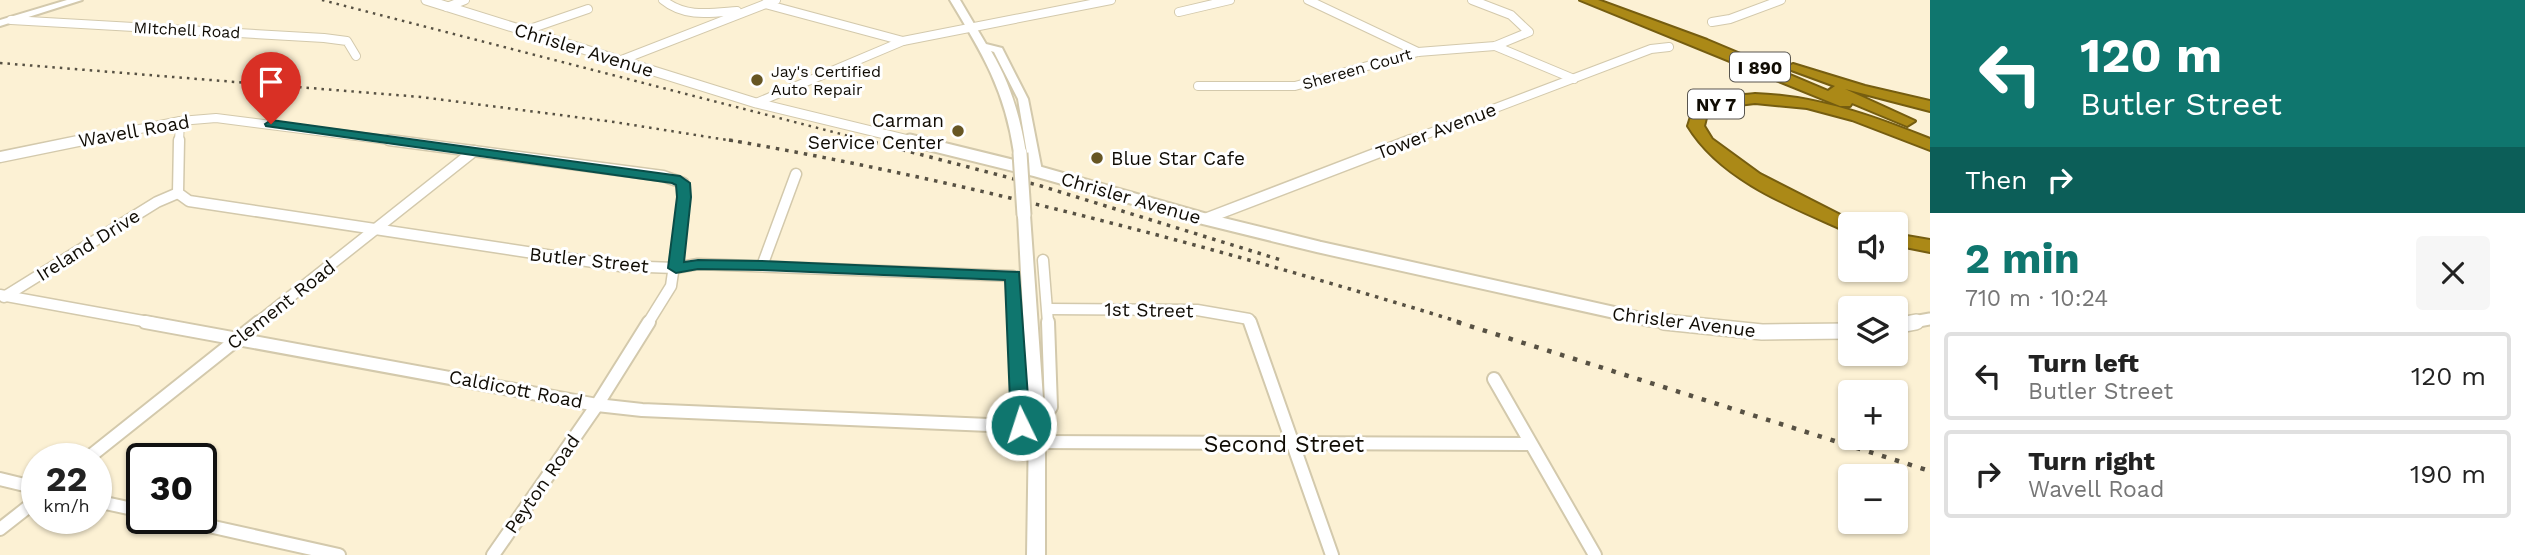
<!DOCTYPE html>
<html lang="en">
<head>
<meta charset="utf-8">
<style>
	:root { --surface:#fff; --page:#f6f6f6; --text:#222; --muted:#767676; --line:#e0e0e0; --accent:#0f766e }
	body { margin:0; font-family:"Work Sans",sans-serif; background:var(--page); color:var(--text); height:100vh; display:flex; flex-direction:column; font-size:26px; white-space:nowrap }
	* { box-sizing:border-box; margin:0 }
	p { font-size:23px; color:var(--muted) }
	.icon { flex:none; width:38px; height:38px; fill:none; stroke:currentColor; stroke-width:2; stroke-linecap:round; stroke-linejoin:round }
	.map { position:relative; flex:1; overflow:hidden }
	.drawer { display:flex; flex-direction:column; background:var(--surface); width:595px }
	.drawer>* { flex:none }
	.top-card { background:#0f766e; color:#fff; overflow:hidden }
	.fabs { position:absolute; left:1838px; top:212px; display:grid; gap:14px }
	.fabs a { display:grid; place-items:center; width:70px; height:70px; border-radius:7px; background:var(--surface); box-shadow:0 2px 5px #0004; font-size:35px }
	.speed { position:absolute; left:21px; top:443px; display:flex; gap:14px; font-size:35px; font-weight:700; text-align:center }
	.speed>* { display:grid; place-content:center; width:91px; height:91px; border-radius:50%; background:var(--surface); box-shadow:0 2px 5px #0004; line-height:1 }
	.speed small { font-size:18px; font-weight:400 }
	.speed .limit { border:4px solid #111; border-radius:10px; background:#fff; color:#111 }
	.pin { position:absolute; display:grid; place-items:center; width:60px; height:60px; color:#fff; margin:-72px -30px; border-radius:50% 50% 50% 0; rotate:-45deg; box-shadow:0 0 7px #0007 }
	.pin .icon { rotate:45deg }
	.me { position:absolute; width:77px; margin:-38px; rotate:356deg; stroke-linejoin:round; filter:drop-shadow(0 0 5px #0008) }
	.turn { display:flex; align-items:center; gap:24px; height:147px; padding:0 35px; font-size:32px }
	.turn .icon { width:91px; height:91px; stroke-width:2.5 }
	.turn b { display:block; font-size:49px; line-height:60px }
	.then { display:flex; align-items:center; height:66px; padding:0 35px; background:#0003; gap:14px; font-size:26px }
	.round { display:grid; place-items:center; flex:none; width:74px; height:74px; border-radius:7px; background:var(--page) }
	.summary { display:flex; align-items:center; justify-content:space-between; height:119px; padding:0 35px }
	h1 { font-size:42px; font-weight:700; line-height:52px; color:var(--accent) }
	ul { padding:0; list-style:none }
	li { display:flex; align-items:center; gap:21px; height:88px; margin:0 14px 10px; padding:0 21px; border:4px solid var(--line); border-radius:7px }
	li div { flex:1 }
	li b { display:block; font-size:26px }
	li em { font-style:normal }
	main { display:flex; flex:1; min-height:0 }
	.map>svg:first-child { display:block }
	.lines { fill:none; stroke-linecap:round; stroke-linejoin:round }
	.minor-far2-casing { stroke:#d3c9ac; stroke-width:10 }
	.minor-far1-casing { stroke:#d3c9ac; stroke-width:13 }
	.minor-casing { stroke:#d3c9ac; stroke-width:16 }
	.tertiary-far2-casing { stroke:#d3c9ac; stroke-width:11 }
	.tertiary-far1-casing { stroke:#d3c9ac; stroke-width:15 }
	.tertiary-casing { stroke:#d3c9ac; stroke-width:18 }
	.secondary-casing { stroke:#d3c9ac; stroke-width:4 }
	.motorway-casing { stroke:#755d10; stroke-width:4 }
	.minor-far2 { stroke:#fff; stroke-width:8 }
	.minor-far1 { stroke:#fff; stroke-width:10 }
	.minor { stroke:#fff; stroke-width:12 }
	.tertiary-far2 { stroke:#fff; stroke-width:9 }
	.tertiary-far1 { stroke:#fff; stroke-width:11 }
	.tertiary { stroke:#fff; stroke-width:15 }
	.secondary { fill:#fff; fill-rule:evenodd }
	.motorway { fill:#ab8917; fill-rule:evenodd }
	.rail-far2 { stroke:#575143; stroke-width:2.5; stroke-dasharray:2.5 5; stroke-linecap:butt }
	.rail-far1 { stroke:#575143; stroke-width:3.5; stroke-dasharray:3.5 6; stroke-linecap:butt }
	.rail { stroke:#575143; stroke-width:4.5; stroke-dasharray:4.5 9; stroke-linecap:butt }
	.secondary-bridge-casing { stroke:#d3c9ac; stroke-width:17; stroke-linecap:butt }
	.secondary-bridge { stroke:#fff; stroke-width:13 }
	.route { fill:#0f766e; stroke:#0a4d48; stroke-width:2 }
	.poi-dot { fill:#675623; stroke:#fff; stroke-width:2.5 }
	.labels { text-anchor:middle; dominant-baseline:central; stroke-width:6; stroke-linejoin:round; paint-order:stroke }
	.far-street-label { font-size:16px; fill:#100c04; stroke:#fff }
	.far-poi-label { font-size:16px; fill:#100c04; stroke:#fff; text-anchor:start }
	.shield { fill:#fff; stroke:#58554f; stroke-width:2 }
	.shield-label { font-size:18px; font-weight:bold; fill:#100c04 }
	.street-label { font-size:19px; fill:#100c04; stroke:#fff }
	.poi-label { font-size:19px; fill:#100c04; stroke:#fff; text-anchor:end }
	.near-street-label { font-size:23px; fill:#100c04; stroke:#fff }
</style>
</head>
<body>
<main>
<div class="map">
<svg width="1930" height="555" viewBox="0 0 1930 555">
	<rect width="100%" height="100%" fill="#fcf1d4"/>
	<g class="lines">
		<defs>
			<g id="minor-far2">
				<path d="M663,0C685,18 711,13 737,11"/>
				<polyline points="1308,0 1418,52"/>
				<polyline points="765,4 903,41"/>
				<polyline points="447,7 465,0"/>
				<polyline points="1179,12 1230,0"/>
				<polyline points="11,20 324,38 347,41 356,56"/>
				<polyline points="1712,22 1730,19 1781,0"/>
				<polyline points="524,31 588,9"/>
				<polyline points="1495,46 1574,79"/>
				<polyline points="619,61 776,0"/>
				<polyline points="1198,86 1295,86 1418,52 1495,46 1529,32 1511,15 1472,0"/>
				<polyline points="756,103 903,41 1111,0"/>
				<polyline points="74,142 180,121 216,118 403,142"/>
				<polyline points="179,142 180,121"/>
				<polyline points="1406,142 1651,49 1669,47"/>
			</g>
			<g id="minor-far1">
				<polyline points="179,140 178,193 189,201 620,266 675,268 698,264 1013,276 1016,323"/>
				<polyline points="389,140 663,176 683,183 684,197 671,286 648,323"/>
				<polyline points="0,157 83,140"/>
				<polyline points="1205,219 1411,140"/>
				<polyline points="1043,260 1048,323"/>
				<polyline points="762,266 796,174"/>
				<polyline points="0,295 154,323"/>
				<polyline points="4,297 157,202 178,193"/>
				<polyline points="1048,309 1197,310 1249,319 1251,323"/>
				<polyline points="257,323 474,151"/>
			</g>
			<g id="minor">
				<polyline points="145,322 597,405 642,410 1037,427 1051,407 1048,322"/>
				<polyline points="1015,322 1021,425"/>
				<polyline points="1250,322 1332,555"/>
				<polyline points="1494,379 1595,555"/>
				<polyline points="1037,442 1530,444"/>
				<polyline points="88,458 259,322"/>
				<polyline points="0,479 37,488"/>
				<polyline points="96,501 142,511"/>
				<polyline points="173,518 339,555"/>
				<polyline points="0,529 37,500"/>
				<polyline points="493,555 597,405 649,322"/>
			</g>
			<polyline id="tertiary-far2" points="426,0 756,103 917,142"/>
			<g id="tertiary-far1">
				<polyline points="910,140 1036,171 1205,219 1319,247 1648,320 1681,323"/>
				<polyline points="1908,323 1930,319"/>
			</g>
			<g id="tertiary">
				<polyline points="1664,322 1762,332 1850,331"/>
				<polyline points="1895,326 1916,322"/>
			</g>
			<g id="secondary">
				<polygon points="67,0 82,0 0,26 0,20"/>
				<path d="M950,0H960L986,44L1002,48L1028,99L1042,171L1040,174H1032L1030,171L1018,99L994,52L991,51C1010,83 1020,116 1026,153L1024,155L1020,157L1014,153C1005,90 982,53 950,0Z"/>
				<polygon points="1024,211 1030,215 1045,427 1045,555 1027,555 1029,427 1018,215"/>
			</g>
			<g id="motorway">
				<polygon points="1580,0 1598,0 1707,40 1828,91 1835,86 1786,68 1793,64 1865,86 1930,101 1930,111 1845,89 1915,121 1907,126 1852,103 1850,106 1840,106"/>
				<path d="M1755,94C1817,96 1873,116 1930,139V150L1852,120L1807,108L1755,103L1722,107L1707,114L1704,126L1712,139L1760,174L1858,224H1850V231L1844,230C1789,206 1720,179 1688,126C1690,121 1691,114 1694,110C1706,95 1738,96 1755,94Z"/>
				<polygon points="1895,234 1930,240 1930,252 1895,245"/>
			</g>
		</defs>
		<use href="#minor-far2" class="minor-far2-casing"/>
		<use href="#minor-far1" class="minor-far1-casing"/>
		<use href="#minor" class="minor-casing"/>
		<use href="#tertiary-far2" class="tertiary-far2-casing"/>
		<use href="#tertiary-far1" class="tertiary-far1-casing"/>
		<use href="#tertiary" class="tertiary-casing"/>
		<use href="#secondary" class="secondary-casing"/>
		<use href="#motorway" class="motorway-casing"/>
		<use href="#minor-far2" class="minor-far2"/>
		<use href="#minor-far1" class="minor-far1"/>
		<use href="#minor" class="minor"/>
		<use href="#tertiary-far2" class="tertiary-far2"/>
		<use href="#tertiary-far1" class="tertiary-far1"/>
		<use href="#tertiary" class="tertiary"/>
		<use href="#secondary" class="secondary"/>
		<use href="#motorway" class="motorway"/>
		<g class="rail-far2">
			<polyline points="322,0 872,142"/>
			<polyline points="0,63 421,97 614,122 740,142"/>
		</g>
		<g class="rail-far1">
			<path d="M729,140C978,183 1222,249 1463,323"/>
			<polyline points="865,140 1041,186 1281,260"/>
		</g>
		<polyline class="rail" points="1457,322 1930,471"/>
		<defs>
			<polyline id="secondary-bridge" points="1020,153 1024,215"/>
		</defs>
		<use href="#secondary-bridge" class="secondary-bridge-casing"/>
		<use href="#secondary-bridge" class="secondary-bridge"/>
	</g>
	<polygon class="route" points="271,120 680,176 690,183 691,197 684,262 698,260 762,261 1019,272 1030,425 1027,430 1014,430 1011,425 1005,280 762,270 698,269 676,273 668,268 677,197 676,185 672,183 266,126 265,124"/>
	<g class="poi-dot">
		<circle cx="757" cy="80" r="7"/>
		<circle cx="958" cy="131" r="7"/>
		<circle cx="1097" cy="158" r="7"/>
	</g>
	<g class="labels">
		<g class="far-street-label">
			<text transform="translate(187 30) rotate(3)">MItchell Road</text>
			<text transform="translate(1357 69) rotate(-16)">Shereen Court</text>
		</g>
		<g class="far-poi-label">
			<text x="771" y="71">Jay's Certified<tspan x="771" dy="18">Auto Repair</tspan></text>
		</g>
		<g class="shield">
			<rect x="1730" y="52.5" width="60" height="29" rx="5"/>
			<rect x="1688" y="89.5" width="56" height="29" rx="5"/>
		</g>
		<g class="shield-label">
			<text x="1760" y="67">I 890</text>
			<text x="1716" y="104">NY 7</text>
		</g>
		<g class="street-label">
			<text transform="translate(584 50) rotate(17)">Chrisler Avenue</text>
			<text transform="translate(134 131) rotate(-10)">Wavell Road</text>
			<text transform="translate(1436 131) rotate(-21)">Tower Avenue</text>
			<text transform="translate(1131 198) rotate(16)">Chrisler Avenue</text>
			<text transform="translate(88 245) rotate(-32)">Ireland Drive</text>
			<text transform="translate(589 260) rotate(6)">Butler Street</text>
			<text transform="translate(281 305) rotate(-38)">Clement Road</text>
			<text transform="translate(1149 310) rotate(1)">1st Street</text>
			<text transform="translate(1684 322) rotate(7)">Chrisler Avenue</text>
			<text transform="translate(516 389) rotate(11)">Caldicott Road</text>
			<text transform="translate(542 484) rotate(-55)">Peyton Road</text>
		</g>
		<g class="poi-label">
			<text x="944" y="120">Carman<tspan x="944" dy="22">Service Center</tspan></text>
			<text x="1111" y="158" text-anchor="start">Blue Star Cafe</text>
		</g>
		<g class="near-street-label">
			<text x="1284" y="444">Second Street</text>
		</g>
	</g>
</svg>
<div class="fabs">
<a><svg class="icon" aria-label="sound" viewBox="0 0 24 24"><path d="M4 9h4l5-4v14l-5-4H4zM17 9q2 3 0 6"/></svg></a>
<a><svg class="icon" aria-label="layers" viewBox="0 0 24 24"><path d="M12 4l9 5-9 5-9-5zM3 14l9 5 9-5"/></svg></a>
<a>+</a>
<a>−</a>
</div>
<div class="speed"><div>22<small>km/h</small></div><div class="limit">30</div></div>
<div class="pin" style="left:271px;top:124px;background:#d93025"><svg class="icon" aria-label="arrive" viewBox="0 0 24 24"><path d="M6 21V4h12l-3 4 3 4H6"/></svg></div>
<svg class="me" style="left:1021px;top:425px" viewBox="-20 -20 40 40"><circle r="17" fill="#0f766e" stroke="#fff" stroke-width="3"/><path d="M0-11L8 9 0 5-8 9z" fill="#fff"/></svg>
</div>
<section class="drawer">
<div class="top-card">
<div class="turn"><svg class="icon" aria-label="left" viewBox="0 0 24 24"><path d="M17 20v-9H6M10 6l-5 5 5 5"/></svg><div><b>120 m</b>Butler Street</div></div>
<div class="then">Then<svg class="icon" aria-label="right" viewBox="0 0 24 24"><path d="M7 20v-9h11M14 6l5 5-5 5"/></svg></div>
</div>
<div class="summary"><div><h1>2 min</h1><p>710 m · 10:24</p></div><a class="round"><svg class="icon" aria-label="close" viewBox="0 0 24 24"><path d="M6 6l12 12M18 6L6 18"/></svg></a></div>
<ul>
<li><svg class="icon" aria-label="left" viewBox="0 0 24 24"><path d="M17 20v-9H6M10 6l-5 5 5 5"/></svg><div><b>Turn left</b><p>Butler Street</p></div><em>120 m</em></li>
<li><svg class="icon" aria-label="right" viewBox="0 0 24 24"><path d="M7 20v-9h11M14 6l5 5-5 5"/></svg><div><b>Turn right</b><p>Wavell Road</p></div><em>190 m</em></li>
</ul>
</section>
</main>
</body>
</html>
